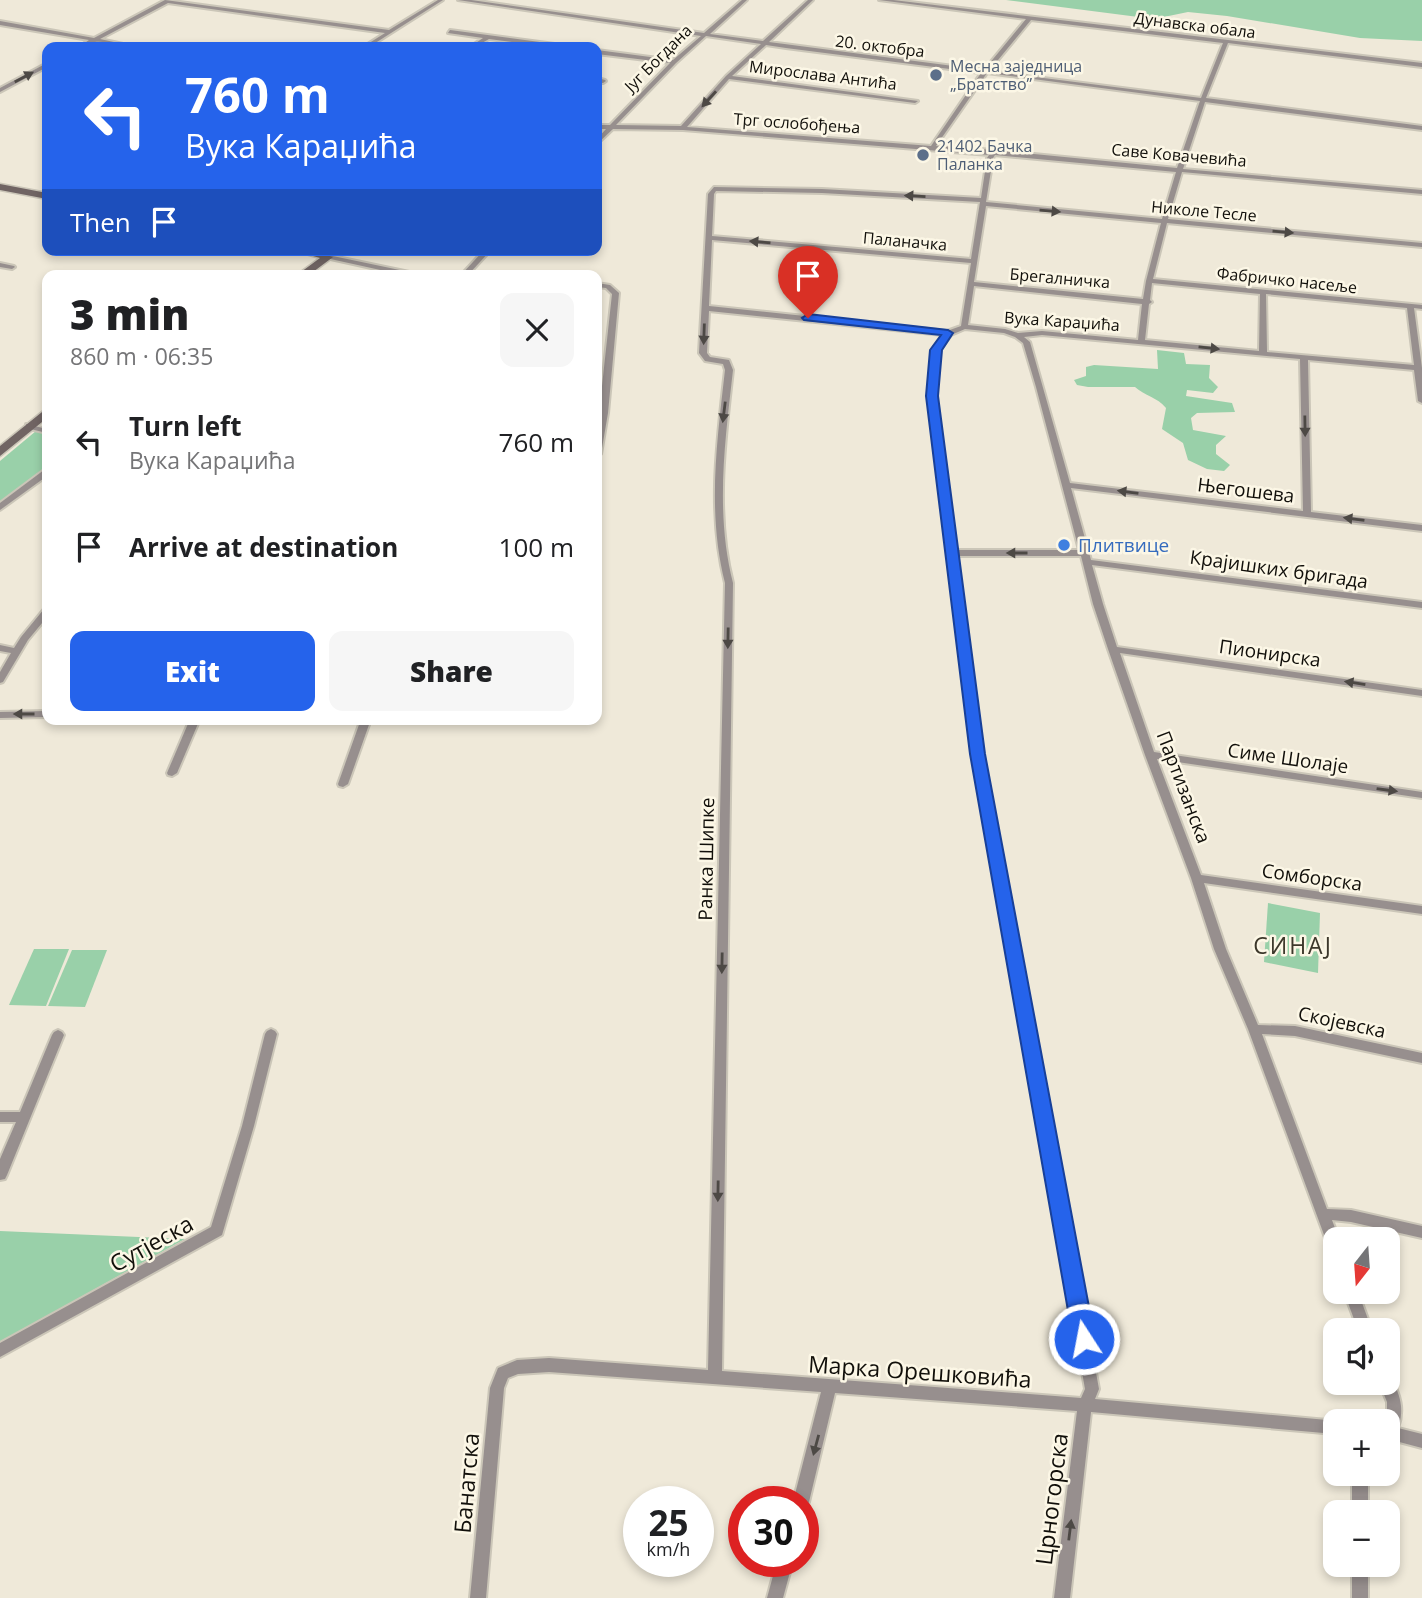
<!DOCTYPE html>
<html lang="en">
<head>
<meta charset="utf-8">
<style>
	:root { --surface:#fff; --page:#f6f6f6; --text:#202124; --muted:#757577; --accent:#2563eb }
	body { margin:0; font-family:"Open Sans",sans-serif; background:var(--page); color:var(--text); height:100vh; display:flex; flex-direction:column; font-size:26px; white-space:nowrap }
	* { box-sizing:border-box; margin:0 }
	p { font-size:23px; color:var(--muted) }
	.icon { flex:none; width:38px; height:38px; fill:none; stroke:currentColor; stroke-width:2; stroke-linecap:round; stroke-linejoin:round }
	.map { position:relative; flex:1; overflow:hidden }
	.sheet { position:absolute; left:42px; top:270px; width:560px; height:455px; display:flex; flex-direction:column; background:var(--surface); border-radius:14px; box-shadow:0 4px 10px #0003 }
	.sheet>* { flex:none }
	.banner { position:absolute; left:42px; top:42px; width:560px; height:214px; border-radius:14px; box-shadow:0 4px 10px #0003; background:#2563eb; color:#fff; overflow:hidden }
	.needle { width:46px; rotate:197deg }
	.fabs { position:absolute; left:1323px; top:1227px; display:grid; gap:14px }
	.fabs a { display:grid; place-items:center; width:77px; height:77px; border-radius:14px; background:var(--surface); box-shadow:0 4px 10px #0003; font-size:35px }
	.speed { position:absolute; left:623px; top:1486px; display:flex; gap:14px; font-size:35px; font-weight:700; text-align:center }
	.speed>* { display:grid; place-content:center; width:91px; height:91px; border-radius:50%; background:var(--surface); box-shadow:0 4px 10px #0003; line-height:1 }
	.speed small { font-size:18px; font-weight:400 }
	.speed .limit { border:10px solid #d22; background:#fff; color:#111 }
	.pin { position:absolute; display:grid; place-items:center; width:60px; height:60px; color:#fff; margin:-72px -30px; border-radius:50% 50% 50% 0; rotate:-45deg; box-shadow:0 0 7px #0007 }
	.pin .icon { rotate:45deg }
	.me { position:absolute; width:77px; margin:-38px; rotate:349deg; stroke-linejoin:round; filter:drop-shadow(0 0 5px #0008) }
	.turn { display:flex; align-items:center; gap:24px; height:147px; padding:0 28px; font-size:32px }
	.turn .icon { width:91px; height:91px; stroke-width:2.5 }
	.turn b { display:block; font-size:49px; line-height:60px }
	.then { display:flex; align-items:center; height:66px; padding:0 28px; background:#0003; gap:14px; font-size:26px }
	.round { display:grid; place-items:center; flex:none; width:74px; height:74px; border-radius:14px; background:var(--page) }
	.head { display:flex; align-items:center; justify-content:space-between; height:119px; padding:0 28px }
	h1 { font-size:42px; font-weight:800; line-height:52px }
	.cta { display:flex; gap:14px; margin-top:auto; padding:14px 28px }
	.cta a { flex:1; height:80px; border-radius:14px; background:var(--accent); color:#fff; font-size:28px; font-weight:800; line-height:80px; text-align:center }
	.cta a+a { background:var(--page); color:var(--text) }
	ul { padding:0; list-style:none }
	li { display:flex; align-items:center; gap:21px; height:105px; padding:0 28px }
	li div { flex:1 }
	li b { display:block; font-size:26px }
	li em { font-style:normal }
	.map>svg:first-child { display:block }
	.green { fill:#99d0a9 }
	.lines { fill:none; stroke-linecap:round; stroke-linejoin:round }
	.street-casing { stroke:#cbc6b8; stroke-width:4 }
	.secondary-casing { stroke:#cbc6b8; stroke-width:3 }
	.street { fill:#978f8e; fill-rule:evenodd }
	.secondary { fill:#706463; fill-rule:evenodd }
	.oneway { fill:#4d4945 }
	.route { fill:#2563eb; stroke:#184099; stroke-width:2 }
	.service-dot { fill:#5c6f8a; stroke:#fcf7e6; stroke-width:2.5 }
	.shop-dot { fill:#3f7fe0; stroke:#fcf7e6; stroke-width:2.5 }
	.labels { text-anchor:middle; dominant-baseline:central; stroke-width:5; stroke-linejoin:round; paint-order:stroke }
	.far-street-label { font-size:16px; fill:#110f0a; stroke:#fcf7e6 }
	.far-service-label { font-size:16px; fill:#4e5e75; stroke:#fcf7e6; text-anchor:start }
	.street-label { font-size:19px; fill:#110f0a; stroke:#fcf7e6 }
	.shop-label { font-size:19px; fill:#366cbe; stroke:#fcf7e6; text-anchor:start }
	.quarter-label { font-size:23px; letter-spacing:2px; fill:#3d382b; stroke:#fcf7e6 }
	.near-street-label { font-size:23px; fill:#110f0a; stroke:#fcf7e6 }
</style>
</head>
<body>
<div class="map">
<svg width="1422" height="1598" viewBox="0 0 1422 1598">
	<rect width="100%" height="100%" fill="#efe9d9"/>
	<g class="green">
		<polygon points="1006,0 1422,0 1422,41 1360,38 1227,16 1188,12 1154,19"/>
		<path d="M1157,350L1184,353L1186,364L1210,365L1209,378L1218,387L1213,393L1187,390L1186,396L1232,403L1235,412L1197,413L1191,418L1193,430L1226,436L1216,445V454L1230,465L1224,471L1207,469L1188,460L1183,443L1162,429L1166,408C1157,397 1145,396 1135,387H1088L1077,385L1074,380L1086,376V367L1094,365L1158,369Z"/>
		<polygon points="36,431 47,434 47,468 0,502 0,461"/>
		<polygon points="1268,903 1320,913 1318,973 1264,962"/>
		<polygon points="34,949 69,949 46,1006 9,1005"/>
		<polygon points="72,950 107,950 85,1007 48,1006"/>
		<polygon points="0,1231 185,1239 0,1342"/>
	</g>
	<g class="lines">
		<defs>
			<g id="street">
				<path d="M165,0L389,30L438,0H443L369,47H363L385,33L168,3L100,39L137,47C126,47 103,40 95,42C89,43 86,47 79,47L89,40L0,25V21L94,38Z"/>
				<path d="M458,0H471L704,33L742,0H747L710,34L763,41L808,0H813L769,42L984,70L1026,19L879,0H893L1422,63V67L1228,43L1206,98L1422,126V130L1205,102L1183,169L1422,190V194L1182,172L1168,219L1422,243V247L1167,223L1153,279L1422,305V309L1414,308L1422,368V403L1418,401L1414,370L1308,360L1311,512L1422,525V531L1071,488L1091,560L1422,602V608L1092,565L1103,604L1117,647L1422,690V696L1120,653L1154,752L1422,792V798L1157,759L1201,875L1422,906V914L1204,883L1226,949L1258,1025L1295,1026L1422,1053V1063L1295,1036L1262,1034L1327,1209L1351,1210L1422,1226V1238L1351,1222L1332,1220L1339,1239H1335V1253L1330,1251L1248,1029L1214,949L1191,878L1145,755L1108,649L1093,604L1081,556H957L983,754L1099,1389L1095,1399L1338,1421H1335V1434L1091,1412L1070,1598H1054L1077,1411L835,1393L809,1502L806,1507L803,1509V1502H793L821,1392L549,1372L518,1374L508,1378L504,1388L486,1598H470L490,1388L498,1368L517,1360L549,1358L708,1370L725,583C707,513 717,441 725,370L723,364L705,361L699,353L708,194L714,187L822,189L981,198L987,158L989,155L683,130L613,129L597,144V139L606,129H597V125H610L670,63L597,54V50L673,60L701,36ZM1031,20L1223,43L1201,98L989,71ZM706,36L761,44L726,76L681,126L616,125L676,63ZM766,45L786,48L981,73L931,146L687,127L729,79L915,103L918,101L732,76ZM987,73L1200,101L1177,168L994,150L936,146ZM995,155L1176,172L1162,219L986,202L993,158ZM716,191L822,193L980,202L971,259L712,236L714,194ZM986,206L1161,223L1146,281L1143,299L974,282ZM712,240L971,263L961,326L947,331L709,306ZM1152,283L1260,294L1259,351L1145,340L1149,304L1152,302L1150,300ZM974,286L1142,304L1138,340L1042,331L1018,333L1005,329L968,325ZM1266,294L1407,308L1414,365L1267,352ZM709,311L943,335L932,350L928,396L973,754L1085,1389L1081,1398L722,1371L733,583C715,513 725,441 733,370L729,360L710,357L707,353ZM965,329L1004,333L1015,337L1023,343L1036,387L1079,550H956L936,396L940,350L951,335ZM1042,335L1300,359L1303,511L1070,483L1030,342L1024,337Z"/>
				<polygon points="450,30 562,45 565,47 552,47 489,39 475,47 470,47 483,38 448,33"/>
				<polygon points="47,63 47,67 0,92 0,88"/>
				<polygon points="597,78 605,80 606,81 603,83 597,82"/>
				<polygon points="484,250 491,250 468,275 461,275"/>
				<polygon points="328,255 414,273 417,275 403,275 326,258 325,257"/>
				<polygon points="0,263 14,266 15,267 12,269 0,267"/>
				<polygon points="597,283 610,285 619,293 608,413 601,454 597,456 597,432 612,294 606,288 597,287"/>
				<polygon points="26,424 47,429 47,433 26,428"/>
				<polygon points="44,470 47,470 47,476 0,510 0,503"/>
				<polygon points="47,608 47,617 28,640 3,682 0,683 0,672 11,653 0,651 0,645 14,648 21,637 44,609"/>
				<polygon points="47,711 47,717 0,718 0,712"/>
				<polygon points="190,719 200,719 177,773 172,776 168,775 167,773"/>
				<polygon points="361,719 371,719 348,784 343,787 339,786 338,784"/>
				<polygon points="271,1029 275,1031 277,1034 254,1126 222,1235 0,1357 0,1343 211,1227 242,1126 265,1034 267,1031"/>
				<polygon points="58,1030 62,1032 64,1035 7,1175 5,1179 0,1180 0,1159 16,1122 0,1122 0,1112 20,1112 52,1035 54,1032"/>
				<polygon points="1344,1292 1358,1292 1372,1330 1358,1330"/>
				<path d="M1388,1376L1391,1377C1400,1395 1405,1409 1398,1428L1422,1434V1448L1388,1439V1421H1386L1387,1414V1402L1379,1382H1388Z"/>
				<rect x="1352" y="1474" width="16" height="38"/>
				<polygon points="777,1561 793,1561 783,1598 767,1598"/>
				<rect x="1352" y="1564" width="16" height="34"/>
			</g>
			<g id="secondary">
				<polygon points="0,184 47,193 47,199 0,190"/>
				<polygon points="292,250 311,250 333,257 309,275 297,275 320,258"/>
				<polygon points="47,408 47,418 0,456 0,446"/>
			</g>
		</defs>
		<use href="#street" class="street-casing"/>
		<use href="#secondary" class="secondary-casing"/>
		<use href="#street" class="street"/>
		<use href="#secondary" class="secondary"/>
	</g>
	<defs><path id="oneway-solid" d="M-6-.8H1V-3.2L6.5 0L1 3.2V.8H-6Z" transform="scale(1.75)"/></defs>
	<g class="oneway">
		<use href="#oneway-solid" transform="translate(24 77) rotate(-28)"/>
		<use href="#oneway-solid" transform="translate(709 99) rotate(132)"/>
		<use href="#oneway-solid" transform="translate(915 196) rotate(-177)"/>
		<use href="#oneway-solid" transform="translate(1050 211) rotate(5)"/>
		<use href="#oneway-solid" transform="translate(1283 232) rotate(5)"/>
		<use href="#oneway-solid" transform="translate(760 242) rotate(-175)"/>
		<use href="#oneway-solid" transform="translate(704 334) rotate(92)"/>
		<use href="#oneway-solid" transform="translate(1209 348) rotate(6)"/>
		<use href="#oneway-solid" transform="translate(724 412) rotate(97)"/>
		<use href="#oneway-solid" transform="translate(1305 426) rotate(89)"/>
		<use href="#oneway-solid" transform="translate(1128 492) rotate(-173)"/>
		<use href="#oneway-solid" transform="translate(1354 519) rotate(-173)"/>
		<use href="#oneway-solid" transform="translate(1017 553) rotate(-180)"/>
		<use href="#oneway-solid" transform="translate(728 638) rotate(91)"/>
		<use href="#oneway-solid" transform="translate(1355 683) rotate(-171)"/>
		<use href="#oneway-solid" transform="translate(24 714) rotate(180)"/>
		<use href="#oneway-solid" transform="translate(1387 790) rotate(8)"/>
		<use href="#oneway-solid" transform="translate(722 963) rotate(91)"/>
		<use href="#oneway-solid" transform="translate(718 1191) rotate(91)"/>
		<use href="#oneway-solid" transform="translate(816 1445) rotate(105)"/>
		<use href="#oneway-solid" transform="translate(1070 1530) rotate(-83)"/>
	</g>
	<polygon class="route" points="808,314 948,330 953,333 942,350 938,396 985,754 1095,1339 1092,1346 1084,1349 1077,1346 1073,1339 970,754 926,396 930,350 941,335 804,320 802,318"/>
	<g class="service-dot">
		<circle cx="936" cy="75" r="7"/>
		<circle cx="923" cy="155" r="7"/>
	</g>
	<circle class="shop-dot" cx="1064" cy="545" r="7"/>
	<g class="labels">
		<g class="far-street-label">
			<text transform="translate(1195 25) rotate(7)">Дунавска обала</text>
			<text transform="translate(880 46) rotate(7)">20. октобра</text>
			<text transform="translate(658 58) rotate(-45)">Југ Богдана</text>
			<text transform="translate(823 75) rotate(7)">Мирослава Антића</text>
			<text transform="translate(797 123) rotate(4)">Трг ослобођења</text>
			<text transform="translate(1179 155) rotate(5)">Саве Ковачевића</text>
			<text transform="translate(1204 211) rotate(5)">Николе Тесле</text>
			<text transform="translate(905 241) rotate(5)">Паланачка</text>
			<text transform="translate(1060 278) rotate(5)">Брегалничка</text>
			<text transform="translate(1287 280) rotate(6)">Фабричко насеље</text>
			<text transform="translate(1062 321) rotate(4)">Вука Караџића</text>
		</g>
		<g class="far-service-label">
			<text x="950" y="66">Месна заједница<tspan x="950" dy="18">„Братство”</tspan></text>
			<text x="937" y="146">21402 Бачка<tspan x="937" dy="18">Паланка</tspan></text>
		</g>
		<g class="street-label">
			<text transform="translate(1246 490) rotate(7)">Његошева</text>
			<text transform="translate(1279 569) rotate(8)">Крајишких бригада</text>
			<text transform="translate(1270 653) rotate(8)">Пионирска</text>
			<text transform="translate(1288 758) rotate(8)">Симе Шолаје</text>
			<text transform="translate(1184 787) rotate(69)">Партизанска</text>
			<text transform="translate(706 859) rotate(-89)">Ранка Шипке</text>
			<text transform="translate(1312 877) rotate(8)">Сомборска</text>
			<text transform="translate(1342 1022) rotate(12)">Скојевска</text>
		</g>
		<g class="shop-label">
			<text x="1078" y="545">Плитвице</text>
		</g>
		<g class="quarter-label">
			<text x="1293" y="945">СИНАЈ</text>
		</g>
		<g class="near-street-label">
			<text transform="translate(151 1243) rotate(-29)">Сутјеска</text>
			<text transform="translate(920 1371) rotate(4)">Марка Орешковића</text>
			<text transform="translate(466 1483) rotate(-85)">Банатска</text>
			<text transform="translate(1051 1499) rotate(-83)">Црногорска</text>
		</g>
	</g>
</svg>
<div class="fabs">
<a><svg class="needle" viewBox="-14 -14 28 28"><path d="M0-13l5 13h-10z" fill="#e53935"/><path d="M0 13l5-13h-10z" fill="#757577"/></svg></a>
<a><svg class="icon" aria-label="sound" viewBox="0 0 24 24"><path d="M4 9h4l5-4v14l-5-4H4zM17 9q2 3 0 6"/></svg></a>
<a>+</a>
<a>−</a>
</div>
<div class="speed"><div>25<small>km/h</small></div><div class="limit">30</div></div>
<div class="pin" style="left:808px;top:318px;background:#d93025"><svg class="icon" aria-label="arrive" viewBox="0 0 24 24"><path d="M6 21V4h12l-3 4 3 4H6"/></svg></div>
<svg class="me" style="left:1084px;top:1339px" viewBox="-20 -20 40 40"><circle r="17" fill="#2563eb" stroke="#fff" stroke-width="3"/><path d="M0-11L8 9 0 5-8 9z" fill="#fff"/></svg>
<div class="banner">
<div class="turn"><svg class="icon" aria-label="left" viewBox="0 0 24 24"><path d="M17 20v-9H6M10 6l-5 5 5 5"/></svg><div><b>760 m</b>Вука Караџића</div></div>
<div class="then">Then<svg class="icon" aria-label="arrive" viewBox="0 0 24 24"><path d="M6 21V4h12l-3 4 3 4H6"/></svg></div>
</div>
<section class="sheet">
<div class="head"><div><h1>3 min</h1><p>860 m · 06:35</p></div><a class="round"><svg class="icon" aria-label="close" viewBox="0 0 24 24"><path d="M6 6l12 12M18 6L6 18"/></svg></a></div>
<ul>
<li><svg class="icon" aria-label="left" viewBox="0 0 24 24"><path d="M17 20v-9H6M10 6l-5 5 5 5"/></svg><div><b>Turn left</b><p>Вука Караџића</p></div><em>760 m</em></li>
<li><svg class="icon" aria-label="arrive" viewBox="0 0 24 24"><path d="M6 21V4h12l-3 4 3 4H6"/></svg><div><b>Arrive at destination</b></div><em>100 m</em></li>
</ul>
<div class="cta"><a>Exit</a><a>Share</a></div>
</section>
</div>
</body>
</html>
